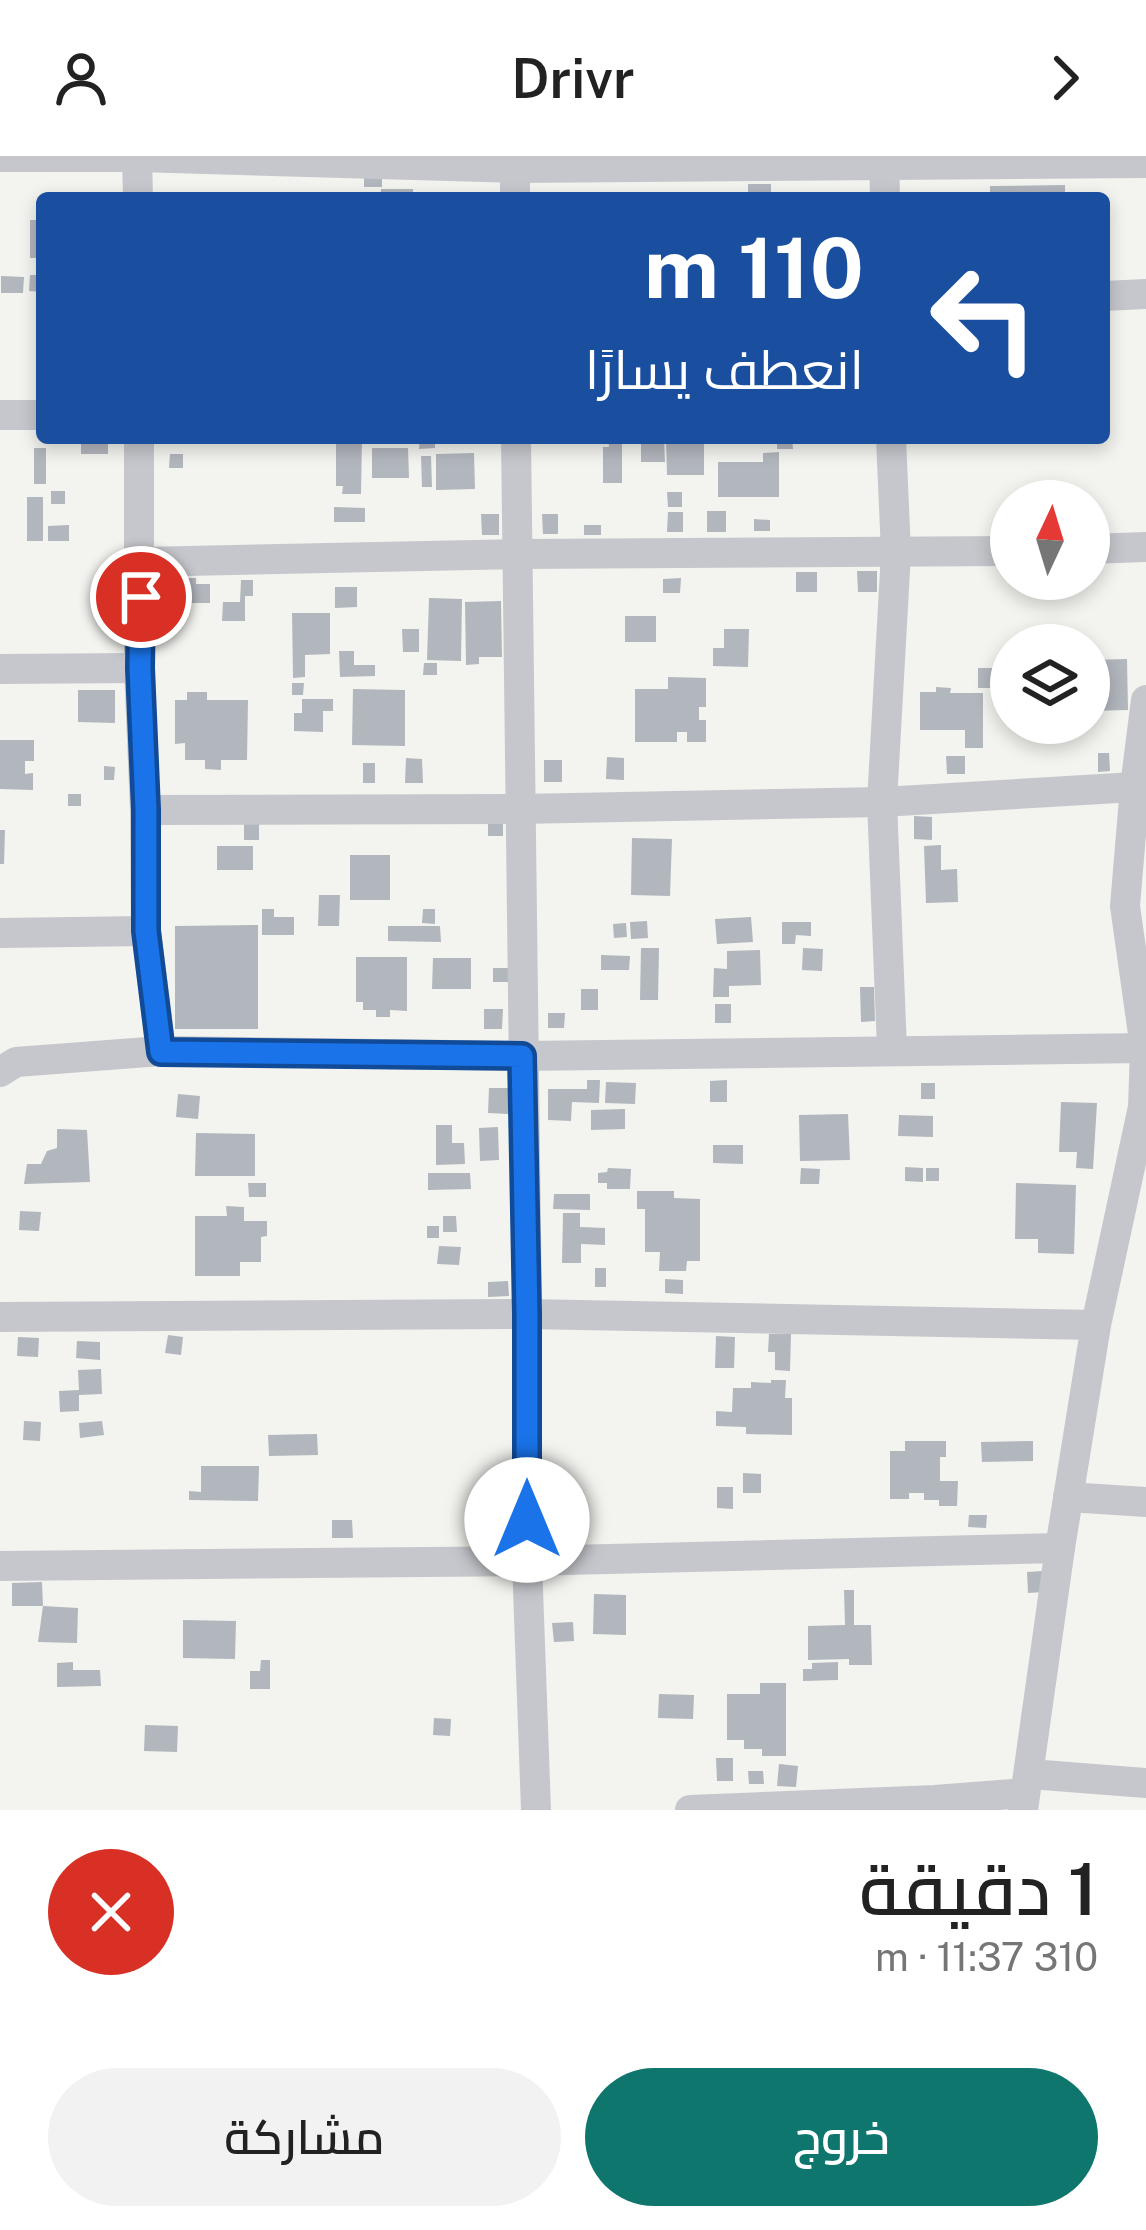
<!DOCTYPE html>
<html lang="ar">
<head>
<meta charset="utf-8">
<style>
	:root { --surface:#fff; --page:#f2f2f2; --text:#222; --muted:#767676; --accent:#0f766e }
	body { margin:0; font-family:"Public Sans",Cairo,sans-serif; background:var(--page); color:var(--text); direction:rtl; height:100vh; display:flex; flex-direction:column; font-size:45px; white-space:nowrap }
	* { box-sizing:border-box; margin:0 }
	p { font-size:39px; color:var(--muted) }
	.icon { flex:none; width:66px; height:66px; fill:none; stroke:currentColor; stroke-width:2; stroke-linecap:round; stroke-linejoin:round }
	.map { position:relative; height:1654px; overflow:hidden; direction:ltr }
	.drawer { display:flex; flex-direction:column; background:var(--surface); flex:1 }
	.drawer>* { flex:none }
	.guide { position:absolute; left:36px; top:36px; width:1074px; height:252px; border-radius:12px; box-shadow:0 6px 18px #0003; direction:rtl; background:#1a4fa0; color:#fff; overflow:hidden }
	.needle { width:78px; rotate:4deg }
	.tools { position:absolute; left:990px; top:324px; display:grid; gap:24px }
	.tools a { display:grid; place-items:center; width:120px; height:120px; border-radius:50%; background:var(--surface); box-shadow:0 6px 18px #0003; font-size:60px }
	.pin { position:absolute; display:grid; place-items:center; width:102px; height:102px; color:#fff; margin:-51px; border:6px solid #fff; border-radius:50%; box-shadow:0 3px 12px #0007 }
	.me { position:absolute; width:132px; margin:-66px; rotate:0deg; stroke-linejoin:round; filter:drop-shadow(0 0 9px #0008) }
	.turn { display:flex; align-items:center; gap:42px; height:252px; padding:0 48px; font-size:54px }
	.turn .icon { width:156px; height:156px; stroke-width:2.5 }
	.turn b { display:block; font-size:84px; line-height:102px }
	.round { display:grid; place-items:center; flex:none; width:126px; height:126px; border-radius:63px; background:var(--page) }
	.summary { display:flex; align-items:center; justify-content:space-between; height:204px; padding:0 48px }
	h1 { font-size:72px; font-weight:600; line-height:90px }
	.action { display:flex; gap:24px; margin-top:auto; padding:24px 48px }
	.action a { flex:1; height:138px; border-radius:72px; background:var(--accent); color:#fff; font-size:48px; font-weight:600; line-height:138px; text-align:center }
	.action a+a { background:var(--page); color:var(--text) }
	header { display:flex; justify-content:space-between; align-items:center; height:156px; padding:0 48px; background:var(--surface); font-size:54px; font-weight:600 }
	.map>svg:first-child { display:block }
	.building { fill:#b2b6bd }
	.lines { fill:none; stroke-linecap:round; stroke-linejoin:round }
	.minor { stroke:#c6c7cc; stroke-width:30 }
	.route-casing { stroke:#114b97; stroke-width:30 }
	.route { stroke:#1a73e8; stroke-width:21 }
</style>
</head>
<body>
<header><svg class="icon" aria-label="forward" viewBox="0 0 24 24"><path d="M9 5l7 7-7 7"/></svg>Drivr<svg class="icon" aria-label="person" viewBox="0 0 24 24"><circle cx="12" cy="8" r="4"/><path d="M4 21q1-7 8-7t8 7"/></svg></header>
<div class="map">
<svg width="1146" height="1654" viewBox="0 0 1146 1654">
	<rect width="100%" height="100%" fill="#f3f4ef"/>
	<g class="building">
		<rect x="364" y="17" width="18" height="14"/>
		<polygon points="748,28 771,28 771,42 763,42 763,37 748,38"/>
		<polygon points="1065,29 1065,42 990,42 990,30"/>
		<rect x="381" y="33" width="32" height="9"/>
		<rect x="30" y="64" width="12" height="38"/>
		<polygon points="30,119 42,119 42,136 29,135"/>
		<polygon points="1,120 24,121 23,137 1,137"/>
		<polygon points="1104,206 1108,206 1109,250 1104,250"/>
		<rect x="81" y="282" width="27" height="16"/>
		<polygon points="336,282 362,282 361,338 342,338 343,330 336,330"/>
		<polygon points="420,282 435,282 435,292 419,293"/>
		<polygon points="608,282 622,282 622,327 603,327 603,291 609,291"/>
		<polygon points="641,282 664,282 665,306 641,306"/>
		<polygon points="704,282 704,319 667,319 666,283"/>
		<polygon points="777,282 792,282 793,293 777,293"/>
		<rect x="34" y="292" width="12" height="36"/>
		<polygon points="372,292 408,292 409,322 372,322"/>
		<polygon points="779,296 779,341 718,341 718,306 763,306 763,297"/>
		<polygon points="474,297 475,333 436,334 436,298"/>
		<polygon points="170,298 183,298 183,312 169,312"/>
		<polygon points="421,300 431,300 432,331 422,331"/>
		<rect x="51" y="335" width="14" height="13"/>
		<polygon points="667,336 682,336 682,351 668,351"/>
		<rect x="27" y="341" width="16" height="44"/>
		<polygon points="334,351 365,352 365,366 334,366"/>
		<rect x="707" y="355" width="19" height="21"/>
		<polygon points="668,356 683,356 683,376 667,376"/>
		<polygon points="481,358 499,358 499,379 482,379"/>
		<polygon points="542,358 558,358 558,378 543,378"/>
		<polygon points="754,363 770,364 770,375 754,375"/>
		<polygon points="69,369 69,385 48,385 48,370"/>
		<rect x="584" y="369" width="17" height="10"/>
		<polygon points="857,415 877,415 877,436 858,436"/>
		<rect x="796" y="416" width="21" height="20"/>
		<polygon points="171,422 196,422 196,428 210,428 210,447 191,447 192,442 171,441"/>
		<polygon points="681,422 680,437 663,437 663,423"/>
		<polygon points="241,424 253,424 253,440 245,440 245,465 222,465 223,446 240,446"/>
		<polygon points="335,431 357,431 357,451 335,452"/>
		<polygon points="429,442 462,443 461,505 427,504"/>
		<polygon points="501,445 502,501 479,501 479,508 466,509 465,446"/>
		<polygon points="292,457 330,457 330,498 305,499 305,521 293,522"/>
		<rect x="625" y="460" width="31" height="26"/>
		<polygon points="402,473 419,473 419,496 403,496"/>
		<polygon points="724,473 749,473 748,511 713,510 713,492 724,492"/>
		<polygon points="339,495 354,495 354,509 375,509 375,520 340,521"/>
		<polygon points="1127,503 1128,554 1089,555 1089,504"/>
		<polygon points="424,507 437,507 437,519 423,519"/>
		<rect x="978" y="512" width="17" height="20"/>
		<polygon points="668,521 706,522 706,551 699,551 699,564 706,564 706,586 687,586 687,576 677,576 677,586 635,586 635,533 668,533"/>
		<polygon points="292,527 304,527 303,539 292,539"/>
		<polygon points="936,531 951,532 950,537 983,537 983,592 965,592 965,574 920,574 920,536 936,536"/>
		<polygon points="353,533 405,534 405,590 352,589"/>
		<polygon points="78,534 115,534 115,567 78,566"/>
		<polygon points="187,536 207,536 207,544 248,544 247,604 221,604 221,614 205,613 205,604 185,604 185,587 175,588 175,544 187,544"/>
		<polygon points="302,543 333,543 333,555 323,555 323,576 294,575 294,557 302,557"/>
		<polygon points="0,584 34,584 34,605 25,605 25,618 33,617 33,634 0,633"/>
		<polygon points="1098,597 1109,597 1110,615 1098,616"/>
		<polygon points="946,600 965,600 965,618 947,618"/>
		<polygon points="607,601 624,602 624,624 606,623"/>
		<polygon points="406,602 422,603 423,627 405,627"/>
		<rect x="544" y="604" width="18" height="22"/>
		<rect x="363" y="607" width="12" height="20"/>
		<polygon points="104,610 115,611 114,624 104,624"/>
		<rect x="68" y="638" width="13" height="12"/>
		<polygon points="488,660 503,661 503,680 488,680"/>
		<polygon points="914,660 932,661 932,684 914,683"/>
		<rect x="244" y="668" width="15" height="16"/>
		<polygon points="0,674 5,674 4,708 0,708"/>
		<polygon points="632,682 672,683 670,740 631,739"/>
		<polygon points="941,689 941,714 957,713 958,746 926,747 924,690"/>
		<rect x="217" y="690" width="36" height="24"/>
		<rect x="350" y="699" width="40" height="45"/>
		<polygon points="319,739 340,739 339,770 318,770"/>
		<polygon points="262,753 274,753 274,761 294,761 294,779 262,779"/>
		<polygon points="423,753 435,753 435,768 422,767"/>
		<polygon points="751,761 753,786 717,788 715,763"/>
		<polygon points="647,765 648,782 631,783 630,766"/>
		<polygon points="782,766 811,766 811,780 796,779 795,788 782,788"/>
		<polygon points="626,767 627,781 614,782 613,768"/>
		<polygon points="258,769 258,873 175,873 175,770"/>
		<polygon points="388,770 440,770 441,786 388,785"/>
		<polygon points="641,792 659,792 658,844 640,844"/>
		<polygon points="803,792 823,793 822,815 802,814"/>
		<polygon points="760,794 761,829 729,830 729,841 713,841 714,812 727,813 727,795"/>
		<polygon points="601,799 630,800 629,814 601,814"/>
		<polygon points="356,801 407,801 407,855 390,854 390,861 376,861 376,854 363,854 363,846 356,846"/>
		<polygon points="433,802 471,802 471,833 432,833"/>
		<rect x="493" y="812" width="15" height="14"/>
		<polygon points="860,831 874,831 875,865 861,866"/>
		<rect x="581" y="833" width="17" height="21"/>
		<rect x="715" y="848" width="16" height="19"/>
		<polygon points="484,853 503,853 502,873 484,873"/>
		<polygon points="548,857 565,857 564,872 548,872"/>
		<polygon points="587,924 600,924 599,947 572,946 571,965 548,964 548,933 587,933"/>
		<polygon points="727,924 727,946 710,946 710,925"/>
		<polygon points="606,926 636,927 635,948 605,947"/>
		<rect x="921" y="927" width="14" height="16"/>
		<polygon points="489,932 508,932 508,958 488,957"/>
		<polygon points="178,938 200,940 198,963 176,961"/>
		<polygon points="1061,946 1097,947 1093,1013 1076,1012 1077,996 1059,996"/>
		<polygon points="625,953 625,973 591,974 591,954"/>
		<polygon points="848,958 850,1004 800,1005 799,959"/>
		<polygon points="899,959 933,960 933,981 898,980"/>
		<polygon points="436,969 452,969 452,987 464,987 465,1008 436,1009"/>
		<polygon points="498,971 499,1004 480,1005 479,972"/>
		<polygon points="57,973 87,974 90,1026 24,1028 27,1008 41,1008 47,995 57,992"/>
		<polygon points="196,977 255,978 255,1020 195,1020"/>
		<polygon points="713,989 743,989 743,1008 713,1007"/>
		<polygon points="905,1011 923,1012 923,1026 905,1025"/>
		<polygon points="608,1012 631,1013 630,1033 607,1033 607,1027 598,1027 598,1017 607,1016"/>
		<polygon points="801,1012 820,1013 819,1028 800,1028"/>
		<rect x="926" y="1012" width="13" height="13"/>
		<polygon points="428,1017 470,1017 471,1033 428,1034"/>
		<polygon points="248,1027 266,1027 266,1041 249,1041"/>
		<polygon points="1016,1027 1076,1029 1074,1098 1038,1097 1038,1083 1015,1083"/>
		<polygon points="637,1035 674,1035 674,1042 700,1043 700,1105 687,1105 686,1115 659,1115 660,1096 645,1096 645,1053 637,1053"/>
		<polygon points="554,1038 590,1038 590,1054 553,1053"/>
		<polygon points="226,1050 244,1051 244,1065 267,1065 267,1080 261,1081 261,1106 240,1106 240,1120 195,1120 195,1060 227,1060"/>
		<polygon points="20,1055 41,1056 39,1075 19,1074"/>
		<polygon points="563,1057 580,1057 580,1071 605,1072 605,1089 581,1088 581,1107 562,1107"/>
		<polygon points="443,1060 456,1060 457,1076 443,1076"/>
		<rect x="427" y="1070" width="12" height="12"/>
		<polygon points="439,1090 461,1091 459,1109 437,1108"/>
		<rect x="595" y="1112" width="11" height="19"/>
		<polygon points="665,1123 683,1124 683,1138 665,1137"/>
		<polygon points="508,1125 509,1140 488,1141 488,1126"/>
		<polygon points="769,1178 791,1178 790,1215 775,1214 775,1196 768,1196"/>
		<polygon points="168,1179 183,1181 181,1199 165,1197"/>
		<polygon points="716,1180 735,1181 734,1212 715,1212"/>
		<polygon points="18,1181 39,1182 38,1201 17,1200"/>
		<polygon points="77,1185 100,1186 100,1204 76,1202"/>
		<polygon points="101,1213 102,1238 79,1239 79,1255 60,1256 59,1235 79,1234 78,1214"/>
		<polygon points="771,1224 786,1224 785,1242 792,1242 792,1279 746,1278 746,1271 716,1270 716,1255 732,1256 733,1232 751,1232 751,1226 771,1227"/>
		<polygon points="24,1265 41,1266 40,1285 23,1284"/>
		<polygon points="102,1265 104,1279 80,1282 79,1267"/>
		<polygon points="317,1278 318,1299 269,1300 268,1279"/>
		<polygon points="905,1285 946,1285 946,1301 940,1301 940,1325 958,1325 957,1350 939,1350 939,1344 924,1344 924,1337 909,1337 909,1343 890,1343 890,1295 905,1295"/>
		<polygon points="1033,1285 1033,1305 982,1306 981,1286"/>
		<polygon points="201,1310 259,1310 258,1345 189,1344 189,1335 201,1336"/>
		<polygon points="743,1317 761,1318 761,1337 743,1337"/>
		<polygon points="717,1331 733,1331 733,1353 717,1352"/>
		<polygon points="969,1359 987,1359 986,1372 968,1371"/>
		<polygon points="332,1364 352,1364 353,1382 332,1382"/>
		<polygon points="1043,1415 1044,1436 1028,1437 1027,1416"/>
		<polygon points="42,1426 43,1450 12,1450 12,1427"/>
		<polygon points="844,1434 854,1434 854,1469 871,1469 872,1509 849,1509 849,1503 808,1504 808,1470 845,1469"/>
		<polygon points="594,1438 626,1439 626,1479 593,1478"/>
		<polygon points="43,1450 78,1452 77,1487 38,1486"/>
		<polygon points="183,1464 236,1465 235,1503 183,1502"/>
		<polygon points="573,1466 574,1485 554,1486 552,1467"/>
		<polygon points="261,1504 270,1504 270,1533 250,1533 250,1515 260,1515"/>
		<polygon points="73,1506 73,1514 100,1514 101,1530 57,1531 57,1507"/>
		<polygon points="838,1506 838,1524 803,1525 803,1513 812,1513 812,1507"/>
		<polygon points="760,1527 786,1527 786,1600 762,1600 762,1593 744,1593 744,1584 727,1584 727,1538 760,1538"/>
		<polygon points="659,1538 694,1539 693,1563 658,1562"/>
		<polygon points="434,1562 451,1563 450,1580 433,1579"/>
		<polygon points="145,1569 178,1570 177,1596 144,1595"/>
		<polygon points="716,1602 733,1602 733,1625 717,1625"/>
		<polygon points="779,1608 798,1610 796,1631 777,1630"/>
		<polygon points="748,1615 763,1615 764,1628 749,1628"/>
	</g>
	<g class="lines">
		<g class="minor">
			<polyline points="884,0 885,42"/>
			<polyline points="0,1 137,1 515,12 1146,7"/>
			<polyline points="137,1 138,42"/>
			<polyline points="515,42 515,0"/>
			<polyline points="1104,140 1146,138"/>
			<polyline points="0,259 42,259"/>
			<polyline points="139,282 139,512 145,654 146,775 161,895"/>
			<polyline points="516,282 527,1158 527,1405 536,1654"/>
			<polyline points="891,282 896,397 882,646 892,893"/>
			<polyline points="1089,393 1146,391"/>
			<polyline points="141,406 518,398 1011,395"/>
			<polyline points="0,513 139,512"/>
			<polyline points="145,654 520,653 882,646 1135,631"/>
			<polyline points="0,777 146,775"/>
			<polyline points="0,916 16,906 161,895 522,900 1145,892"/>
			<polyline points="0,1161 527,1158 1096,1169"/>
			<polyline points="1068,1341 1146,1346"/>
			<polyline points="0,1410 527,1405 1060,1392"/>
			<polyline points="1030,1618 1146,1627"/>
			<polyline points="690,1654 935,1644 1025,1637"/>
			<polyline points="1023,1654 1060,1392 1096,1169 1143,951 1145,892 1125,750 1135,631 1146,544"/>
		</g>
	</g>
	<g class="lines">
		<defs>
			<polyline id="route" points="141,441 140,512 146,654 146,775 161,896 522,900 527,1158 527,1364"/>
		</defs>
		<use href="#route" class="route-casing"/>
		<use href="#route" class="route"/>
	</g>
</svg>
<div class="tools">
<a><svg class="needle" viewBox="-14 -14 28 28"><path d="M0-13l5 13h-10z" fill="#e53935"/><path d="M0 13l5-13h-10z" fill="#767676"/></svg></a>
<a><svg class="icon" aria-label="layers" viewBox="0 0 24 24"><path d="M12 4l9 5-9 5-9-5zM3 14l9 5 9-5"/></svg></a>
</div>
<div class="pin" style="left:141px;top:441px;background:#d93025"><svg class="icon" aria-label="arrive" viewBox="0 0 24 24"><path d="M6 21V4h12l-3 4 3 4H6"/></svg></div>
<svg class="me" style="left:527px;top:1364px" viewBox="-20 -20 40 40"><circle r="19" fill="#fff"/><path d="M0-13L10 11 0 6-10 11z" fill="#1a73e8"/></svg>
<div class="guide">
<div class="turn"><svg class="icon" aria-label="left" viewBox="0 0 24 24"><path d="M17 20v-9H6M10 6l-5 5 5 5"/></svg><div><b>110 m</b>انعطف يسارًا</div></div>
</div>
</div>
<section class="drawer">
<div class="summary"><div><h1>1 دقيقة</h1><p>310 m · 11:37</p></div><a class="round" style="background:#d93025;color:#fff"><svg class="icon" aria-label="close" viewBox="0 0 24 24"><path d="M6 6l12 12M18 6L6 18"/></svg></a></div>
<div class="action"><a>خروج</a><a>مشاركة</a></div>
</section>
</body>
</html>
